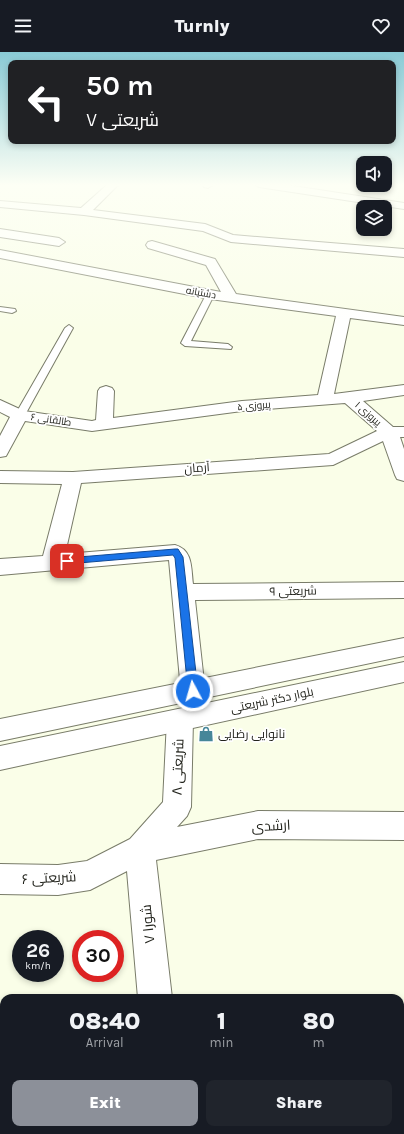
<!DOCTYPE html>
<html lang="en">
<head>
<meta charset="utf-8">
<style>
	:root { --surface:#171b24; --page:#20242c; --text:#f1f3f6; --muted:#9ea1a6; --accent:#8c9099 }
	body { margin:0; font-family:Karla,Cairo,sans-serif; background:var(--page); color:var(--text); height:100vh; display:flex; flex-direction:column; font-size:15px; white-space:nowrap }
	* { box-sizing:border-box; margin:0 }
	p { font-size:13px; color:var(--muted) }
	.icon { flex:none; width:22px; height:22px; fill:none; stroke:currentColor; stroke-width:2; stroke-linecap:round; stroke-linejoin:round }
	.map { position:relative; flex:1; overflow:hidden }
	.side { position:absolute; left:0px; top:942px; width:404px; height:140px; display:flex; flex-direction:column; background:var(--surface); border-radius:12px 12px 0 0; box-shadow:0 2px 6px #0003 }
	.side>* { flex:none }
	.guide { position:absolute; left:8px; top:8px; width:388px; height:84px; border-radius:8px; box-shadow:0 2px 6px #0003; background:#202124; color:#fff; overflow:hidden }
	.buttons { position:absolute; left:356px; top:104px; display:grid; gap:8px }
	.buttons a { display:grid; place-items:center; width:36px; height:36px; border-radius:8px; background:var(--surface); box-shadow:0 2px 6px #0003; font-size:20px }
	.speed { position:absolute; left:12px; top:878px; display:flex; gap:8px; font-size:20px; font-weight:700; text-align:center }
	.speed>* { display:grid; place-content:center; width:52px; height:52px; border-radius:50%; background:var(--surface); box-shadow:0 2px 6px #0003; line-height:1 }
	.speed small { font-size:10px; font-weight:400 }
	.speed .limit { border:6px solid #d22; background:#fff; color:#111 }
	.pin { position:absolute; display:grid; place-items:center; width:34px; height:34px; color:#fff; margin:-17px; border-radius:8px; box-shadow:0 2px 6px #0006 }
	.me { position:absolute; width:44px; margin:-22px; rotate:354deg; stroke-linejoin:round; filter:drop-shadow(0 0 3px #0008) }
	.turn { display:flex; align-items:center; gap:14px; height:84px; padding:0 12px; font-size:18px }
	.turn .icon { width:52px; height:52px; stroke-width:2.5 }
	.turn b { display:block; font-size:28px; line-height:34px }
	.eta { display:flex; justify-content:space-evenly; align-items:center; height:68px; text-align:center }
	.eta b { font-size:24px; font-weight:800; line-height:28px }
	.primary-button { display:flex; gap:8px; margin-top:auto; padding:8px 12px }
	.primary-button a { flex:1; height:46px; border-radius:8px; background:var(--accent); color:#fff; font-size:16px; font-weight:800; line-height:46px; text-align:center }
	.primary-button a+a { background:var(--page); color:var(--text) }
	header { display:flex; justify-content:space-between; align-items:center; height:52px; padding:0 12px; background:var(--surface); font-size:18px; font-weight:800 }
	.map>svg:first-child { display:block }
	.lines { fill:none; stroke-linecap:round; stroke-linejoin:round }
	.lane-casing { stroke:#797c69; stroke-width:2 }
	.street-casing { stroke:#797c69; stroke-width:2 }
	.secondary-casing { stroke:#797c69; stroke-width:2 }
	.lane { fill:#fff; fill-rule:evenodd }
	.street { fill:#fff; fill-rule:evenodd }
	.secondary { fill:#fff; fill-rule:evenodd }
	.route { fill:#1a73e8; stroke:#114b97 }
	.labels { text-anchor:middle; dominant-baseline:central; stroke-width:3.5; stroke-linejoin:round; paint-order:stroke }
	.far-street-label { font-size:10px; fill:#22231c; stroke:#fff }
	.street-label { font-size:12px; fill:#22231c; stroke:#fff }
	.poi-label { font-size:12px; fill:#22231c; stroke:#fff; text-anchor:start }
	.near-street-label { font-size:14px; fill:#22231c; stroke:#fff }
</style>
</head>
<body>
<header><svg class="icon" aria-label="menu" viewBox="0 0 24 24"><path d="M4 6h16M4 12h16M4 18h16"/></svg>Turnly<svg class="icon" aria-label="heart" viewBox="0 0 24 24"><path d="M12 20l-8-8c-3-5 5-10 8-4 3-6 11-1 8 4z"/></svg></header>
<div class="map">
<svg width="404" height="1082" viewBox="0 0 404 1082">
	<rect width="100%" height="100%" fill="#fafee8"/>
	<g class="lines">
		<defs>
			<g id="lane">
				<polygon points="207,241 214,243 191,289 228,292 232,295 231,297 185,294 181,291"/>
				<polygon points="0,255 15,257 16,259 12,261 0,259"/>
				<polygon points="69,273 73,276 25,363 24,365 16,365 15,363 65,276"/>
			</g>
			<g id="street">
				<polygon points="108,132 119,132 93,158 205,172 233,183 404,197 404,205 231,190 203,179 84,163 0,155 0,149 81,156"/>
				<polygon points="203,132 214,132 208,136 204,135"/>
				<polygon points="254,132 280,132 404,151 404,157 259,135"/>
				<polygon points="0,177 59,186 65,190 59,194 0,185"/>
				<path d="M152,189L215,207L236,242L404,265V273L350,266L334,342L404,333V343L363,349L393,375H404V385H400L404,397V429L397,427L395,423L383,389L333,413L81,431L65,502L175,493C193,498 191,516 193,532L404,530V546L195,548L205,639L202,646L193,649L184,646L181,639L169,508L0,523V507L43,504L62,432L0,431V419L73,420L329,402L377,379L345,351L242,359L92,379L25,369L6,404L0,405V384L10,365L0,360V348L24,359L92,369L96,368L98,339L100,336L106,334L112,336L114,339L113,366L242,349L318,343L336,264L210,247L0,206V198L221,240L206,213L148,196L146,193L148,190Z"/>
				<polygon points="180,657 189,660 193,668 191,755 187,764 177,775 258,759 404,760 404,788 258,787 156,808 172,946 138,946 127,819 90,838 58,843 0,842 0,812 58,813 87,809 130,787 163,750 167,668 171,660"/>
				<polygon points="400,1060 404,1060 404,1082 380,1082 378,1078 400,1078"/>
			</g>
			<g id="secondary">
				<polygon points="404,586 404,604 0,689 0,667"/>
				<polygon points="404,610 404,630 0,718 0,694"/>
			</g>
		</defs>
		<use href="#lane" class="lane-casing"/>
		<use href="#street" class="street-casing"/>
		<use href="#secondary" class="secondary-casing"/>
		<use href="#lane" class="lane"/>
		<use href="#street" class="street"/>
		<use href="#secondary" class="secondary"/>
	</g>
	<linearGradient id="sky" x2="0" y2="1"><stop stop-color="#89cad5"/><stop offset="0.47" stop-color="#fdfff5"/><stop offset="1" stop-color="#fdfff5" stop-opacity="0"/></linearGradient>
	<rect width="404" height="283" fill="url(#sky)"/>
	<polygon class="route" points="175,497 178,497 183,505 198,639 193,643 188,639 175,506 173,503 67,512 62,509 67,506"/>
	<defs>
		<symbol id="shop-bare" viewBox="-9 -9 18 18"><path d="M-5-2.5h2.3a2.7 3.5 0 0 1 5.4 0H5L5.5 6h-11ZM-1.5-2.5h3a1.5 2.3 0 0 0-3 0Z" fill="#468699" stroke="#fff" stroke-width="2.5" paint-order="stroke"/></symbol>
	</defs>
	<g fill-rule="evenodd">
		<use href="#shop-bare" x="195" y="671" width="22" height="22"/>
	</g>
	<g class="labels">
		<g class="far-street-label">
			<text transform="translate(201 241) rotate(10)">دشتیانه</text>
			<text transform="translate(254 354) rotate(-5)">پیروزی ۵</text>
			<text transform="translate(368 362) rotate(41)">پیروزی ۱</text>
			<text transform="translate(51 368) rotate(8)">طالقانی ۶</text>
		</g>
		<g class="street-label">
			<text transform="translate(197 416) rotate(-4)">آرمان</text>
			<text transform="translate(293 539) rotate(-1)">شریعتی ۹</text>
			<text transform="translate(272 648) rotate(-12)">بلوار دکتر شریعتی</text>
		</g>
		<g class="poi-label">
			<text x="218" y="682">نانوایی رضایی</text>
		</g>
		<g class="near-street-label">
			<text transform="translate(178 715) rotate(-88)">شریعتی ۸</text>
			<text transform="translate(271 774) rotate(-3)">ارشدی</text>
			<text transform="translate(49 826) rotate(-3)">شریعتی ۶</text>
			<text transform="translate(148 872) rotate(-96)">شورا ۷</text>
		</g>
	</g>
</svg>
<div class="buttons">
<a><svg class="icon" aria-label="sound" viewBox="0 0 24 24"><path d="M4 9h4l5-4v14l-5-4H4zM17 9q2 3 0 6"/></svg></a>
<a><svg class="icon" aria-label="layers" viewBox="0 0 24 24"><path d="M12 4l9 5-9 5-9-5zM3 14l9 5 9-5"/></svg></a>
</div>
<div class="speed"><div>26<small>km/h</small></div><div class="limit">30</div></div>
<div class="pin" style="left:67px;top:509px;background:#d93025"><svg class="icon" aria-label="arrive" viewBox="0 0 24 24"><path d="M6 21V4h12l-3 4 3 4H6"/></svg></div>
<svg class="me" style="left:193px;top:639px" viewBox="-20 -20 40 40"><circle r="17" fill="#1a73e8" stroke="#fff" stroke-width="3"/><path d="M0-11L8 9 0 5-8 9z" fill="#fff"/></svg>
<div class="guide">
<div class="turn"><svg class="icon" aria-label="left" viewBox="0 0 24 24"><path d="M17 20v-9H6M10 6l-5 5 5 5"/></svg><div><b>50 m</b>شریعتی ۷</div></div>
</div>
<section class="side">
<div class="eta">
<div><b>08:40</b><p>Arrival</p></div>
<div><b>1</b><p>min</p></div>
<div><b>80</b><p>m</p></div>
</div>
<div class="primary-button"><a>Exit</a><a>Share</a></div>
</section>
</div>
</body>
</html>
